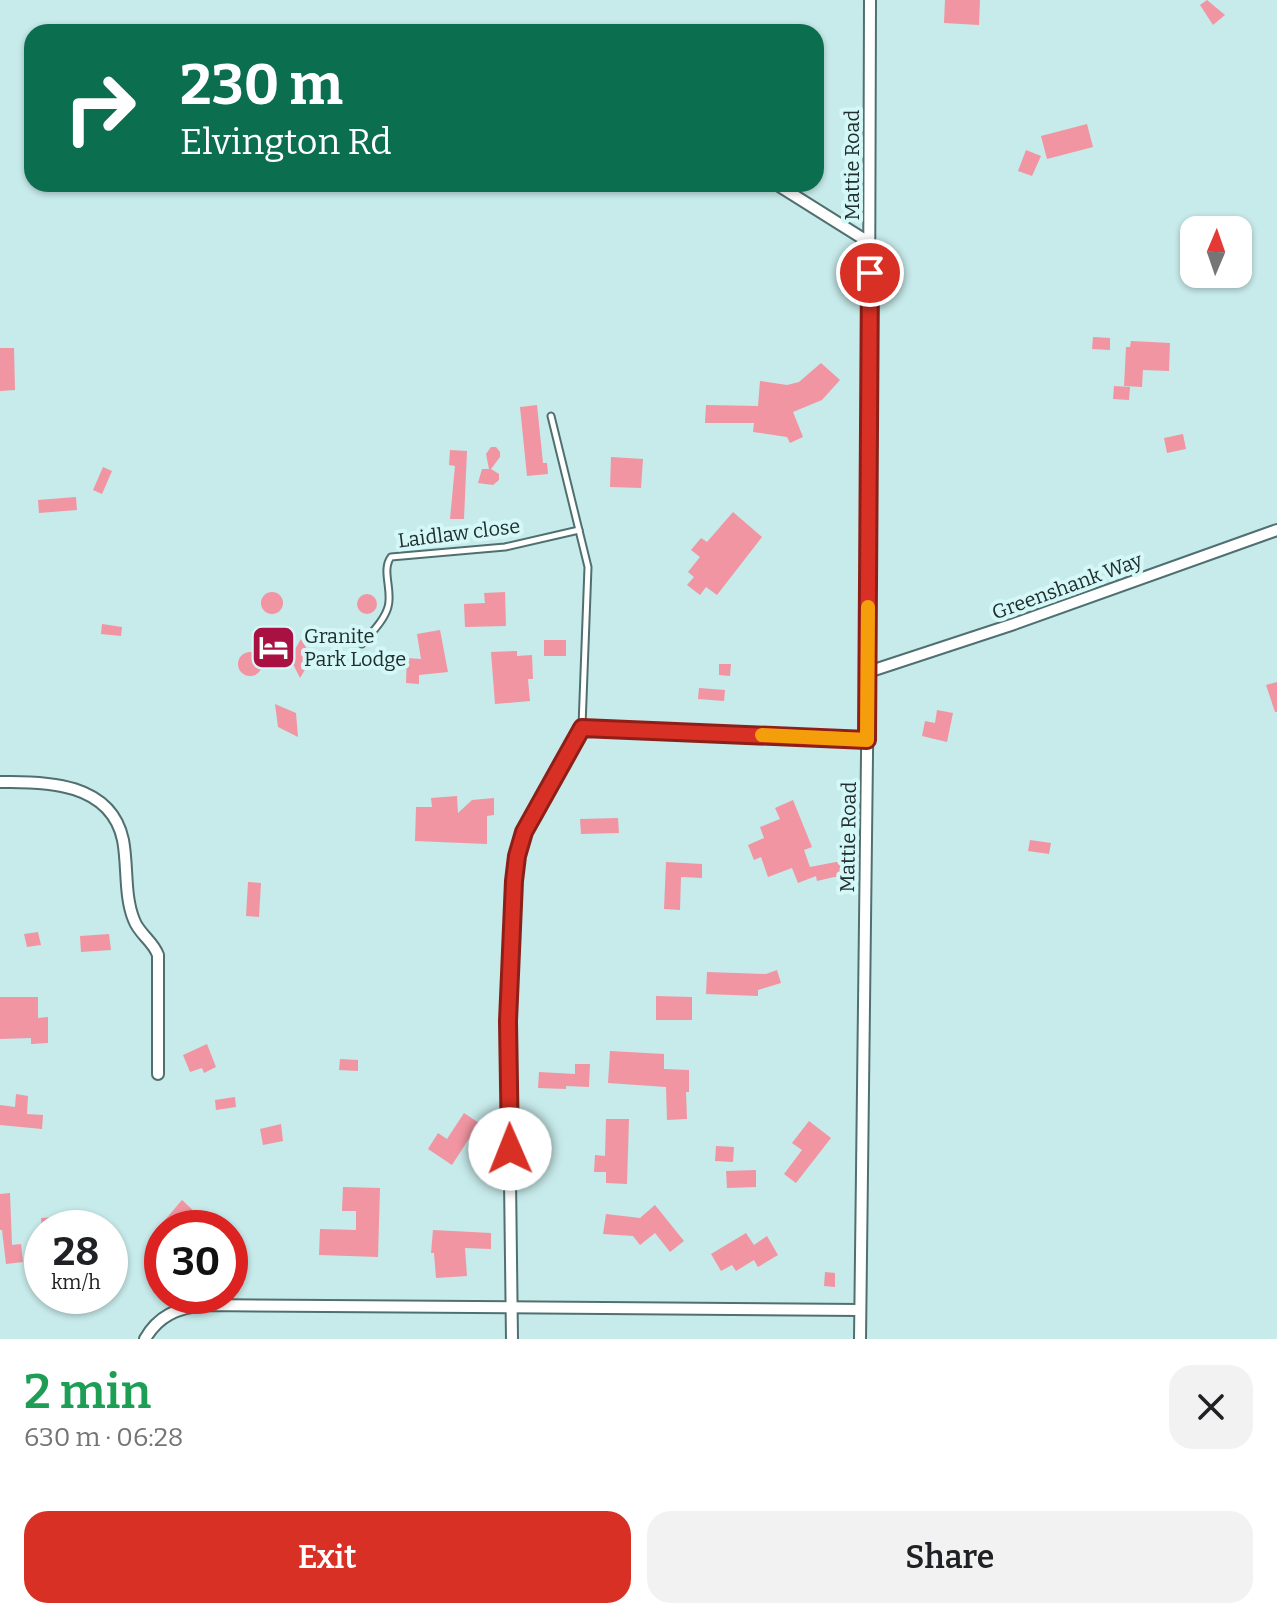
<!DOCTYPE html>
<html lang="en">
<head>
<meta charset="utf-8">
<style>
	:root { --surface:#fff; --page:#f2f2f2; --text:#202124; --muted:#757577; --accent:#d93025 }
	body { margin:0; font-family:Bitter,serif; background:var(--page); color:var(--text); height:100vh; display:flex; flex-direction:column; font-size:30px; white-space:nowrap }
	* { box-sizing:border-box; margin:0 }
	p { font-size:26px; color:var(--muted) }
	.icon { flex:none; width:44px; height:44px; fill:none; stroke:currentColor; stroke-width:2; stroke-linecap:round; stroke-linejoin:round }
	.map { position:relative; height:1339px; overflow:hidden }
	.drawer { display:flex; flex-direction:column; background:var(--surface); flex:1 }
	.drawer>* { flex:none }
	.banner { position:absolute; left:24px; top:24px; width:800px; height:168px; border-radius:24px; box-shadow:0 2px 6px #0004; background:#0b6e4f; color:#fff; overflow:hidden }
	.needle { width:52px; rotate:2deg }
	.controls { position:absolute; left:1180px; top:216px; display:grid; gap:16px }
	.controls a { display:grid; place-items:center; width:72px; height:72px; border-radius:16px; background:var(--surface); box-shadow:0 2px 6px #0004; font-size:40px }
	.speed { position:absolute; left:24px; top:1210px; display:flex; gap:16px; font-size:40px; font-weight:700; text-align:center }
	.speed>* { display:grid; place-content:center; width:104px; height:104px; border-radius:50%; background:var(--surface); box-shadow:0 2px 6px #0004; line-height:1 }
	.speed small { font-size:20px; font-weight:400 }
	.speed .limit { border:12px solid #d22; background:#fff; color:#111 }
	.pin { position:absolute; display:grid; place-items:center; width:68px; height:68px; color:#fff; margin:-34px; border:4px solid #fff; border-radius:50%; box-shadow:0 2px 8px #0007 }
	.me { position:absolute; width:88px; margin:-44px; rotate:359deg; stroke-linejoin:round; filter:drop-shadow(0 0 6px #0008) }
	.turn { display:flex; align-items:center; gap:28px; height:168px; padding:0 24px; font-size:36px }
	.turn .icon { width:104px; height:104px; stroke-width:2.5 }
	.turn b { display:block; font-size:56px; line-height:68px }
	.round { display:grid; place-items:center; flex:none; width:84px; height:84px; border-radius:24px; background:var(--page) }
	.headline { display:flex; align-items:center; justify-content:space-between; height:136px; padding:0 24px }
	h1 { font-size:48px; font-weight:600; line-height:60px; color:#1e9e55 }
	.cta { display:flex; gap:16px; margin-top:auto; padding:16px 24px }
	.cta a { flex:1; height:92px; border-radius:24px; background:var(--accent); color:#fff; font-size:32px; font-weight:600; line-height:92px; text-align:center }
	.cta a+a { background:var(--page); color:var(--text) }
	.map>svg:first-child { display:block }
	.building { fill:#f195a2 }
	.lines { fill:none; stroke-linecap:round; stroke-linejoin:round }
	.lane-casing { stroke:#507070; stroke-width:9 }
	.street-casing { stroke:#507070; stroke-width:14 }
	.lane { stroke:#fff; stroke-width:5 }
	.street { stroke:#fff; stroke-width:10 }
	.route-casing { stroke:#8d1f18; stroke-width:20 }
	.route { stroke:#d93025; stroke-width:14 }
	.slow { stroke:#f59e0b; stroke-width:14 }
	.labels { text-anchor:middle; dominant-baseline:central; stroke-width:8; stroke-linejoin:round; paint-order:stroke }
	.street-label { font-size:20px; fill:#212e2e; stroke:#d4f7f7 }
	.poi-label { font-size:20px; fill:#212e2e; stroke:#d4f7f7; text-anchor:start }
</style>
</head>
<body>
<div class="map">
<svg width="1277" height="1339" viewBox="0 0 1277 1339">
	<rect width="100%" height="100%" fill="#c7eaea"/>
	<g class="building">
		<polygon points="945,0 980,0 979,25 944,23"/>
		<polygon points="1207,0 1225,15 1213,25 1200,5"/>
		<polygon points="1087,124 1093,147 1047,159 1041,136"/>
		<polygon points="1026,150 1041,156 1032,176 1018,171"/>
		<polygon points="1093,337 1110,338 1110,350 1092,349"/>
		<polygon points="1131,341 1170,343 1169,371 1143,370 1142,387 1124,386 1126,347 1130,347"/>
		<polygon points="0,348 14,348 15,390 0,391"/>
		<polygon points="821,363 840,380 822,400 793,412 803,437 790,443 787,437 753,432 754,423 705,423 706,405 758,406 760,381 787,385 799,382"/>
		<polygon points="1114,386 1130,387 1129,400 1113,399"/>
		<polygon points="537,405 543,463 547,463 548,474 527,476 520,407"/>
		<polygon points="1183,434 1186,449 1167,453 1164,438"/>
		<polygon points="491,447 496,447 500,452 500,457 491,469 499,474 499,480 493,485 478,483 482,469 489,469 486,454"/>
		<polygon points="450,450 467,451 464,519 450,519 455,466 449,465"/>
		<polygon points="611,457 643,459 641,488 610,487"/>
		<polygon points="103,467 112,471 102,494 93,490"/>
		<polygon points="76,497 77,510 39,513 38,500"/>
		<polygon points="733,512 762,537 717,595 706,587 700,595 687,585 694,577 688,572 700,557 691,550 701,538 707,542"/>
		<polygon points="505,592 506,626 465,627 464,604 485,603 484,593"/>
		<circle cx="272" cy="603" r="11"/>
		<circle cx="367" cy="604" r="10"/>
		<polygon points="102,624 122,627 121,636 101,634"/>
		<polygon points="440,630 448,672 419,675 419,684 406,683 407,658 421,659 417,634"/>
		<polygon points="301,639 312,658 300,678 290,658"/>
		<rect x="544" y="640" width="22" height="16"/>
		<polygon points="517,651 517,656 532,655 533,679 528,679 530,701 495,704 491,652"/>
		<circle cx="250" cy="664" r="12"/>
		<polygon points="719,664 731,664 730,676 719,675"/>
		<polygon points="1277,682 1277,712 1275,712 1266,685"/>
		<polygon points="699,688 725,690 724,701 698,699"/>
		<polygon points="275,704 296,713 298,737 278,727"/>
		<polygon points="937,710 953,713 947,742 922,736 925,721 935,723"/>
		<polygon points="457,796 458,813 472,800 494,798 494,815 487,816 487,844 415,841 416,807 432,807 431,798"/>
		<polygon points="793,800 812,847 804,850 810,867 836,862 850,863 849,877 834,877 817,881 816,876 798,883 792,868 768,877 761,857 754,860 748,845 764,838 760,827 780,819 775,808"/>
		<polygon points="618,818 619,833 581,834 580,819"/>
		<polygon points="1030,840 1051,843 1049,854 1028,851"/>
		<polygon points="666,862 702,864 702,878 681,877 680,910 664,909"/>
		<polygon points="248,882 261,883 259,917 246,916"/>
		<polygon points="38,932 41,945 27,947 24,934"/>
		<polygon points="109,934 111,950 81,952 80,936"/>
		<polygon points="777,970 781,983 758,990 758,996 706,994 707,972 766,974"/>
		<polygon points="656,996 692,997 692,1020 656,1020"/>
		<polygon points="0,997 38,997 38,1018 48,1017 48,1043 31,1044 31,1038 0,1039"/>
		<polygon points="207,1044 216,1067 204,1073 202,1068 190,1072 183,1055"/>
		<polygon points="610,1051 664,1054 664,1069 689,1070 689,1092 686,1092 687,1119 667,1120 666,1087 608,1083"/>
		<polygon points="340,1059 358,1060 358,1071 339,1070"/>
		<polygon points="575,1064 590,1064 589,1087 566,1086 566,1089 538,1088 539,1072 575,1074"/>
		<polygon points="16,1094 28,1096 27,1114 43,1115 42,1129 0,1125 0,1105 15,1107"/>
		<polygon points="235,1097 236,1107 216,1110 215,1100"/>
		<polygon points="464,1113 479,1123 452,1165 428,1149 438,1133 447,1139"/>
		<polygon points="606,1119 629,1119 627,1184 606,1183 606,1172 594,1172 595,1155 605,1156"/>
		<polygon points="809,1121 831,1138 796,1183 784,1174 802,1150 792,1143"/>
		<polygon points="281,1124 283,1141 263,1145 260,1129"/>
		<polygon points="716,1146 734,1147 733,1162 715,1161"/>
		<polygon points="756,1170 756,1187 727,1188 726,1171"/>
		<polygon points="343,1187 380,1188 378,1257 319,1255 320,1229 356,1230 356,1211 342,1211"/>
		<polygon points="10,1193 12,1245 21,1244 23,1262 6,1264 2,1230 0,1230 0,1194"/>
		<polygon points="182,1200 196,1213 183,1228 158,1228"/>
		<polygon points="655,1205 684,1241 670,1252 655,1233 640,1245 633,1236 603,1234 606,1214 640,1218"/>
		<polygon points="95,1215 95,1228 42,1228 41,1218"/>
		<polygon points="433,1230 491,1233 491,1249 465,1248 467,1276 436,1278 434,1253 431,1253"/>
		<polygon points="746,1233 754,1245 767,1236 778,1255 758,1267 754,1260 736,1271 732,1265 721,1271 711,1254"/>
		<polygon points="825,1272 835,1273 835,1287 824,1286"/>
	</g>
	<g class="lines">
		<defs>
			<g id="lane">
				<polyline points="551,416 588,567 582,726"/>
				<path d="M362,644C371,633 384,621 388,607C393,591 381,570 391,557L505,547L579,530"/>
			</g>
			<g id="street">
				<polyline points="776,184 870,243"/>
				<polyline points="868,672 1014,624 1277,530"/>
				<path d="M0,782C47,781 111,783 123,840C128,866 124,896 134,920C139,934 153,941 158,955V1074"/>
				<path d="M145,1339C158,1316 177,1308 203,1305L860,1310"/>
				<polyline points="512,1339 508,1021 514,881 524,832 582,728 867,740"/>
				<polyline points="860,1339 868,672 870,0"/>
			</g>
		</defs>
		<use href="#lane" class="lane-casing"/>
		<use href="#street" class="street-casing"/>
		<use href="#lane" class="lane"/>
		<use href="#street" class="street"/>
	</g>
	<g class="lines">
		<defs>
			<polyline id="route" points="510,1149 508,1021 514,881 517,856 524,832 582,728 867,740 870,273"/>
		</defs>
		<use href="#route" class="route-casing"/>
		<use href="#route" class="route"/>
		<polyline class="slow" points="762,735 867,740 868,607"/>
	</g>
	<defs>
		<symbol id="hotel-square" viewBox="-11 -11 22 22"><rect x="-9" y="-9" width="18" height="18" rx="4" fill="#a81142" stroke="#d4f7f7"/><path d="M-6-4.5h1.5V1H6V5H4.5V3h-9V5H-6ZM-4 0a1.8 1.8 0 1 1 3.6 0ZM.5 0V-2.5h3Q6-2.5 6 0Z" fill="#fff"/></symbol>
	</defs>
	<g fill-rule="evenodd">
		<use href="#hotel-square" x="248" y="622" width="51" height="51"/>
	</g>
	<g class="labels">
		<g class="street-label">
			<text transform="translate(852 165) rotate(-90)">Mattie Road</text>
			<text transform="translate(459 533) rotate(-7)">Laidlaw close</text>
			<text transform="translate(1067 586) rotate(-20)">Greenshank Way</text>
			<text transform="translate(848 837) rotate(-89)">Mattie Road</text>
		</g>
		<g class="poi-label">
			<text x="304" y="636">Granite<tspan x="304" dy="23">Park Lodge</tspan></text>
		</g>
	</g>
</svg>
<div class="controls">
<a><svg class="needle" viewBox="-14 -14 28 28"><path d="M0-13l5 13h-10z" fill="#e53935"/><path d="M0 13l5-13h-10z" fill="#757577"/></svg></a>
</div>
<div class="speed"><div>28<small>km/h</small></div><div class="limit">30</div></div>
<div class="pin" style="left:870px;top:273px;background:#d93025"><svg class="icon" aria-label="arrive" viewBox="0 0 24 24"><path d="M6 21V4h12l-3 4 3 4H6"/></svg></div>
<svg class="me" style="left:510px;top:1149px" viewBox="-20 -20 40 40"><circle r="19" fill="#fff"/><path d="M0-13L10 11 0 6-10 11z" fill="#d93025"/></svg>
<div class="banner">
<div class="turn"><svg class="icon" aria-label="right" viewBox="0 0 24 24"><path d="M7 20v-9h11M14 6l5 5-5 5"/></svg><div><b>230 m</b>Elvington Rd</div></div>
</div>
</div>
<section class="drawer">
<div class="headline"><div><h1>2 min</h1><p>630 m · 06:28</p></div><a class="round"><svg class="icon" aria-label="close" viewBox="0 0 24 24"><path d="M6 6l12 12M18 6L6 18"/></svg></a></div>
<div class="cta"><a>Exit</a><a>Share</a></div>
</section>
</body>
</html>
